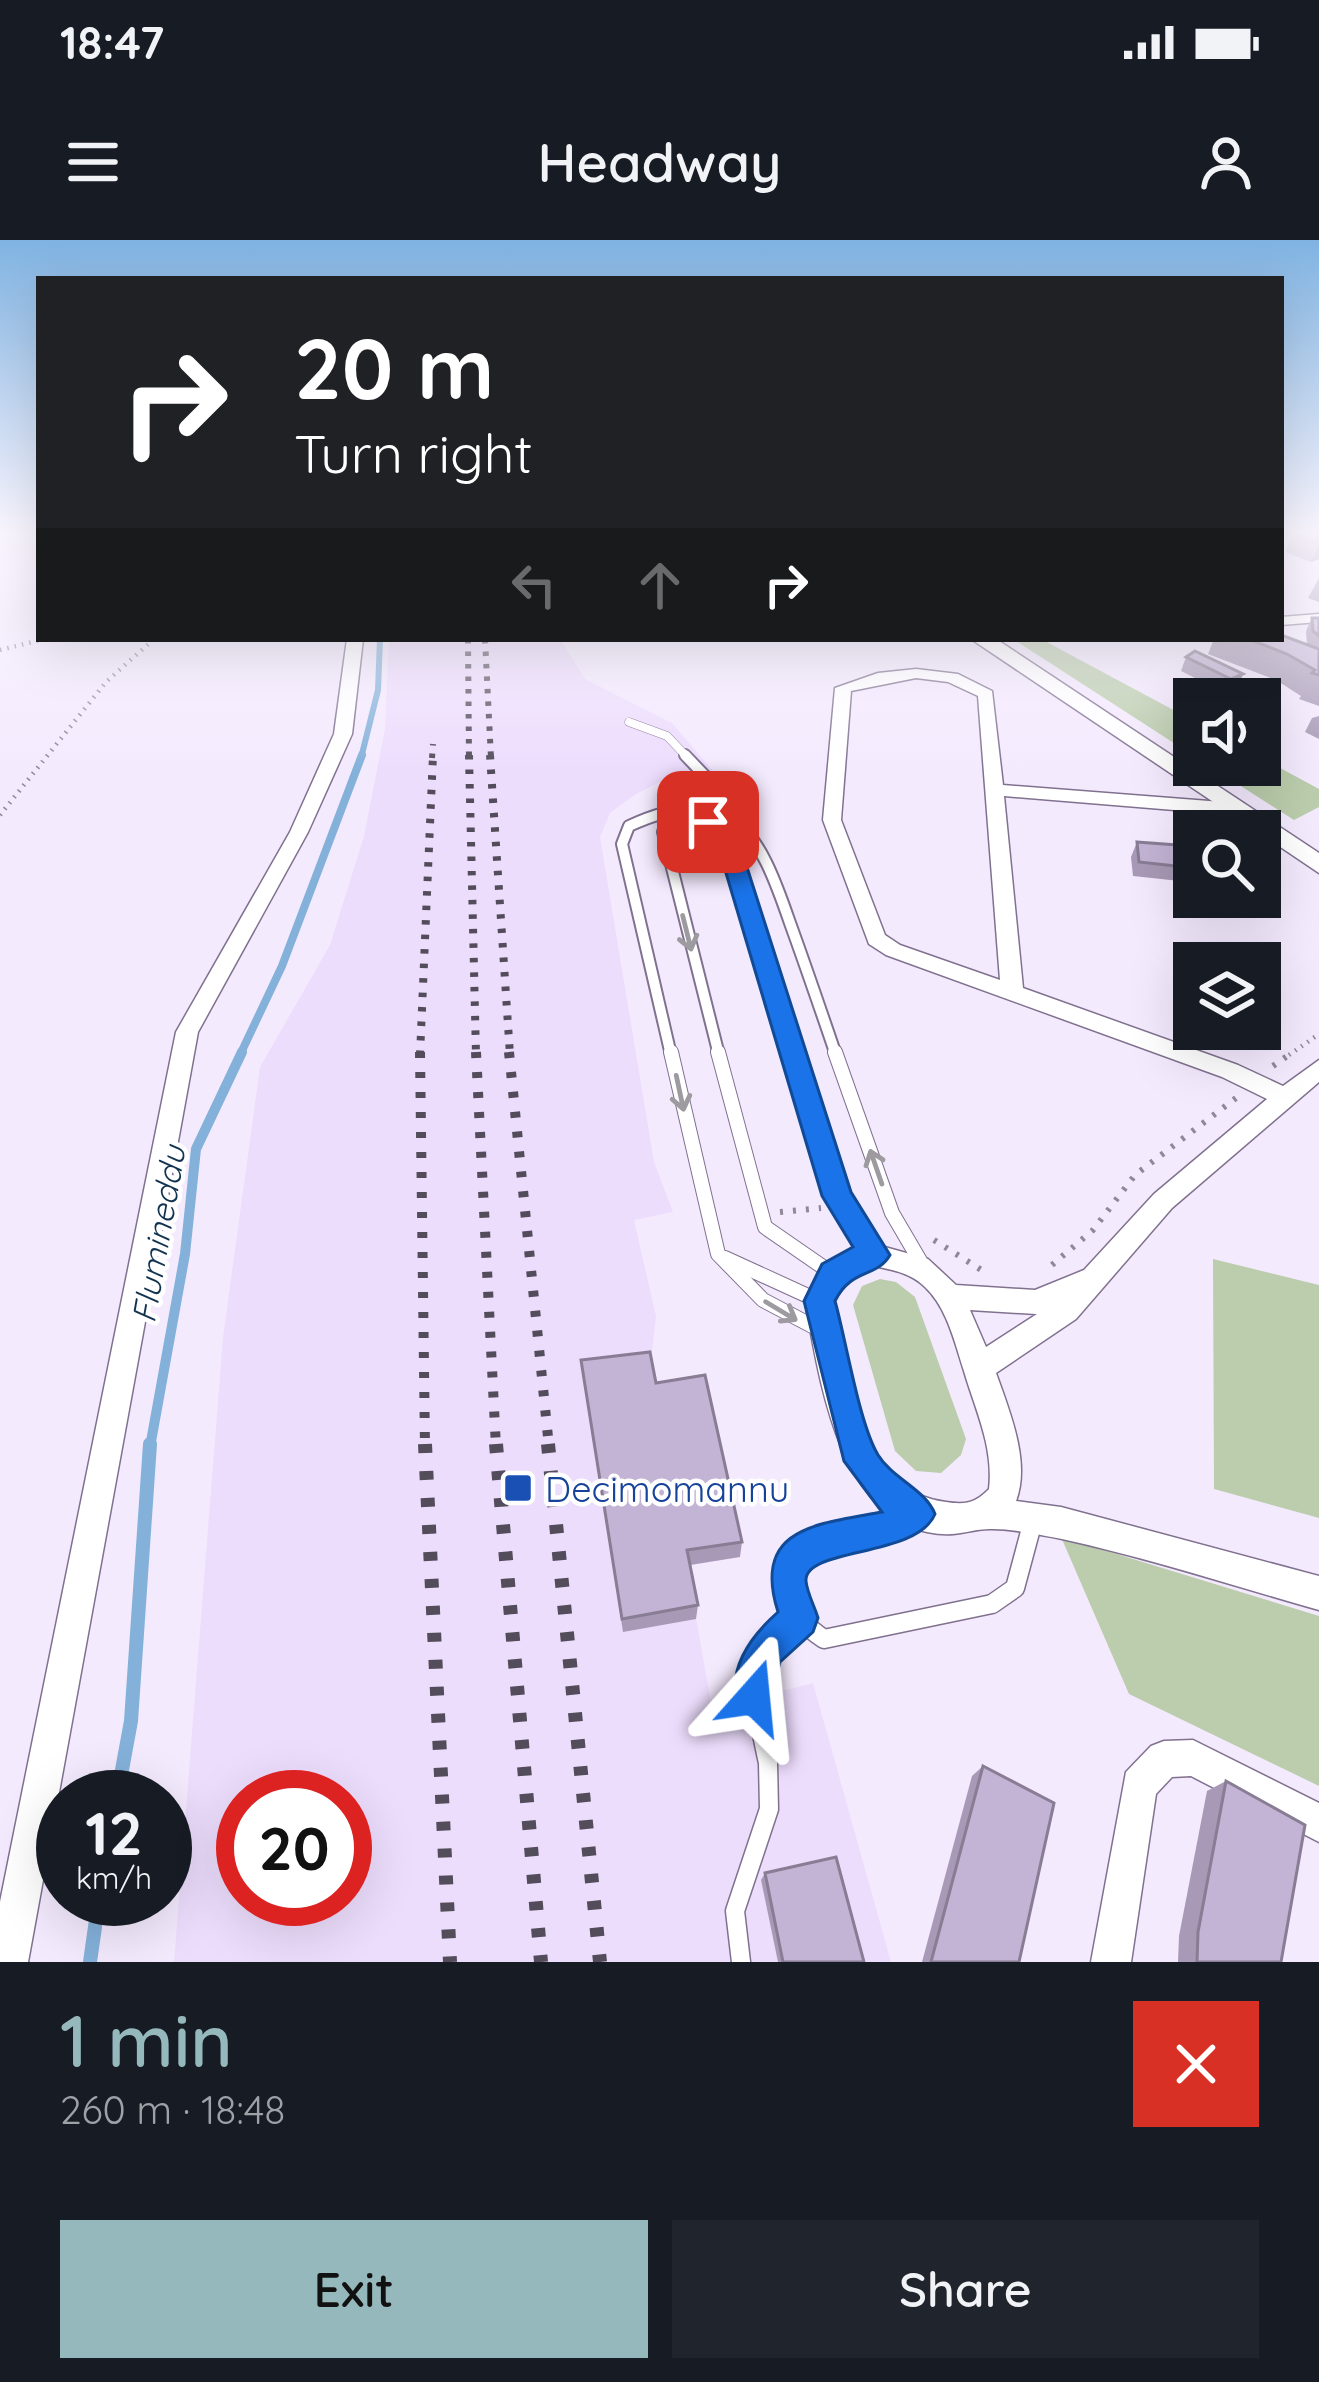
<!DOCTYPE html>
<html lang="en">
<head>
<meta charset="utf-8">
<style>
	:root { --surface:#171b24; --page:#20242c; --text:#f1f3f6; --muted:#9ea1a6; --accent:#95b8bc }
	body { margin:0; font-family:Quicksand,sans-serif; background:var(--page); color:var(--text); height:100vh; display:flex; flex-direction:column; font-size:45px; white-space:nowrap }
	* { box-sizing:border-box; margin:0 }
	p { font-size:39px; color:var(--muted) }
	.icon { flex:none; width:66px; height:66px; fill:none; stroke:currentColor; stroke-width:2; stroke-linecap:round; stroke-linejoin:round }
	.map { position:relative; height:1722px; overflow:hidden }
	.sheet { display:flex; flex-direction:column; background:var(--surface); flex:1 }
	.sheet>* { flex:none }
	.top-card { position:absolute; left:36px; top:36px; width:1248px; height:366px; border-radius:0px; box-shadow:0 12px 48px #0002; background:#202124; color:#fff; overflow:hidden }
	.buttons { position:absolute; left:1173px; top:438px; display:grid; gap:24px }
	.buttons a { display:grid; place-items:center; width:108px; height:108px; border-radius:0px; background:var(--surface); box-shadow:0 12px 48px #0002; font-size:60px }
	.speed { position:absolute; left:36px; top:1530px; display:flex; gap:24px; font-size:60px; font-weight:700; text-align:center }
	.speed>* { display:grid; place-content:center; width:156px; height:156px; border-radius:50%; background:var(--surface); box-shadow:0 12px 48px #0002; line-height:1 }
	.speed small { font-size:30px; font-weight:400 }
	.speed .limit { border:18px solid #d22; background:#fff; color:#111 }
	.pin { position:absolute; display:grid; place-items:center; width:102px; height:102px; color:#fff; margin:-51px; border-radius:24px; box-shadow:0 6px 18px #0006 }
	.me { position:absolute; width:132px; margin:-66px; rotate:18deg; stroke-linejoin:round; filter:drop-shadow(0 0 9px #0008) }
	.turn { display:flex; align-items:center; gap:42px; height:252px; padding:0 60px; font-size:54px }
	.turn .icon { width:156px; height:156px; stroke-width:2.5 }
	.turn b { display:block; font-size:84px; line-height:102px }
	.lanes { display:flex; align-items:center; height:114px; padding:0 60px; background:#0003; justify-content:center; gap:60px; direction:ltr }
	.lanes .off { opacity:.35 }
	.round { display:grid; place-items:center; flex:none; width:126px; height:126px; border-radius:0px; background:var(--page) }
	.summary { display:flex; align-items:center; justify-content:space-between; height:204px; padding:0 60px }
	h1 { font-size:72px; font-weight:600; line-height:90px; color:var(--accent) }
	.cta { display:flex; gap:24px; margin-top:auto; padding:24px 60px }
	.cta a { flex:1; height:138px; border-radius:0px; background:var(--accent); color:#111; font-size:48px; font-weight:600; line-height:138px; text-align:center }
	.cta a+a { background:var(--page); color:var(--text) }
	.status { display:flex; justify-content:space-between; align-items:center; height:84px; padding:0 60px; background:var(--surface); direction:ltr }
	.status svg { height:33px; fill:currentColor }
	header { display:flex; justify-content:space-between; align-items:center; height:156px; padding:0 60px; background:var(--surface); font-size:54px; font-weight:600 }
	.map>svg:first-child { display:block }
	.built { fill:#edddfd; fill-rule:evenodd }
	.green { fill:#bbcdac }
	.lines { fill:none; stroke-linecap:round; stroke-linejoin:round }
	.stream-far3 { stroke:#84b1da; stroke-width:6 }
	.stream-far2 { stroke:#84b1da; stroke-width:8 }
	.stream-far1 { stroke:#84b1da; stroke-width:10 }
	.stream { stroke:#84b1da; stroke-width:14 }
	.lane-far3-casing { stroke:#80718f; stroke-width:9 }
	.lane-far2-casing { stroke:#80718f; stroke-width:14 }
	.lane-far1-casing { stroke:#80718f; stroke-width:16 }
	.lane-casing { stroke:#80718f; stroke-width:21 }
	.street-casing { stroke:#80718f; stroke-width:3 }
	.secondary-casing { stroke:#80718f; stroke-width:3 }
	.path-far1 { stroke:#908898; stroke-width:4.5; stroke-dasharray:1.5 6; stroke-linecap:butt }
	.path { stroke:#908898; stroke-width:6; stroke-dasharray:3 10; stroke-linecap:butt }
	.lane-far3 { stroke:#fff; stroke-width:8 }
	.lane-far2 { stroke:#fff; stroke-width:10 }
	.lane-far1 { stroke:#fff; stroke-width:14 }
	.lane { stroke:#fff; stroke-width:18 }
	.street { fill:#fff; fill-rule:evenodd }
	.secondary { fill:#fff; fill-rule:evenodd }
	.rail-far3 { stroke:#534c5a; stroke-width:6; stroke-dasharray:4.5 8; stroke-linecap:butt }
	.rail-far2 { stroke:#534c5a; stroke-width:8; stroke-dasharray:4.5 10; stroke-linecap:butt }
	.rail-far1 { stroke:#534c5a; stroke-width:10; stroke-dasharray:6 14; stroke-linecap:butt }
	.rail { stroke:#534c5a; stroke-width:14; stroke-dasharray:9 18; stroke-linecap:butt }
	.wall { fill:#a89ab6 }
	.shaded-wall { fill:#887d94 }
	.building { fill:#c3b3d4; stroke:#887d94; stroke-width:3 }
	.oneway { stroke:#9d9aa0 }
	.route { fill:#1a73e8; stroke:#114b97; stroke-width:3 }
	.transit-dot { fill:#1a4fb4; stroke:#fff; stroke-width:4.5 }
	.labels { text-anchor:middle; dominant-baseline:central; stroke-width:9; stroke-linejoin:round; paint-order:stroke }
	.water-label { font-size:33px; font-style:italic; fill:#113350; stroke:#fff }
	.near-transit-label { font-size:36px; fill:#164399; stroke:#fff; text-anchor:start }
</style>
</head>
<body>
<div class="status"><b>18:47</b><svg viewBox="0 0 49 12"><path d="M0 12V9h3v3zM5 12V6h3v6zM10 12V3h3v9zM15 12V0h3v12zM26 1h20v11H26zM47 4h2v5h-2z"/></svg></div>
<header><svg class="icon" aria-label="menu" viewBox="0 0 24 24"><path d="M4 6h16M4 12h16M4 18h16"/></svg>Headway<svg class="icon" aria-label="person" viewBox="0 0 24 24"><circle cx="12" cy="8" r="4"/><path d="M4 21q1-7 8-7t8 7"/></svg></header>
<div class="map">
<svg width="1319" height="1722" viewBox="0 0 1319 1722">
	<rect width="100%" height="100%" fill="#f4eafe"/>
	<path class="built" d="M389,399H560L585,439L672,483L714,532L676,534L636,554L610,573L600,597L654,922L673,972L634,980L656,1076L650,1130L656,1161L740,1317L687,1326L712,1469L813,1443L891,1722H174L223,1097L260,827L330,705L364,596L385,489ZM243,1557H345V1659H243Z"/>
	<g class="green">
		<polygon points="1013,399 1041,399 1194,481 1194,516"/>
		<polygon points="1260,517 1319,549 1319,567 1294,580 1208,525 1260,525"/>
		<polygon points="1213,1019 1319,1045 1319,1278 1214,1249"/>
		<polygon points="880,1039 896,1042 915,1057 966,1199 961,1215 941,1233 916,1231 895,1211 853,1065 862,1046"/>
		<polygon points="1061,1297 1319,1376 1319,1546 1129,1454"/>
	</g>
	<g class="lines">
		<polyline class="stream-far3" points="361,518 378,450 380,399"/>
		<polyline class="stream-far2" points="240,815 282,726 362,515"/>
		<polyline class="stream-far1" points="150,1207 185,1014 196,909 242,812"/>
		<g class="stream">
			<polyline points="117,1557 131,1481 150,1204"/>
			<polyline points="90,1722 99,1659"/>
		</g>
		<defs>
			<polyline id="lane-far3" points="629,482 667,496 688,518"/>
			<g id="lane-far2">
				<polyline points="685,515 706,537"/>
				<polyline points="665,569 693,540 706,537 734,574"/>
				<path d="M671,815L622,604L629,586C734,538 759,593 790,683C806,727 821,771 836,815"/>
				<polyline points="719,815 663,592 694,582 725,593 794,815"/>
			</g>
			<g id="lane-far1">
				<polyline points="671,812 718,1014 763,1060 820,1090"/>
				<polyline points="718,812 765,987 833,1034"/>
				<polyline points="793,812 837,956 874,1015"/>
				<polyline points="835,812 892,973 926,1031"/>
				<polyline points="725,1018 819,1061"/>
			</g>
			<g id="lane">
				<path d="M913,1276C875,1292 776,1293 790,1355C794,1375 807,1388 824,1399L992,1364L1015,1348L1033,1281"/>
				<polyline points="741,1722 735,1671 769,1569 768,1523 754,1457 762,1411 799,1379"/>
			</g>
			<g id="street">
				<polygon points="1319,374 1319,382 1281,385 1281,377"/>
				<polygon points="347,399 363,399 352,494 308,592 198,792 28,1722 0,1722 0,1662 176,792 290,592 334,494"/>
				<path d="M916,429L958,434L992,451L1003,545L1235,563L1244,569L1235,575L1004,556L1023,748L1238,825L1283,846L1319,820V842L1172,968L1076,1079L996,1133C1009,1170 1031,1222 1016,1261L1061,1267L1319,1336V1370C1234,1346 1148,1318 1062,1299C1040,1295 1011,1288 989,1289C965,1290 956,1298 927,1292C837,1273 819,1135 805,1061L831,1022L874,1004L928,1019L956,1045L1035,1050L1084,1030L1154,954L1267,859L1222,837L886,715L869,704L823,580L835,448L878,433ZM916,438L948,442L978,456L1000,740L900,705L885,695L841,580L851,451ZM874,1026C893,1030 911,1033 925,1047C948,1069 955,1104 964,1131C975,1169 994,1207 989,1249C976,1263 965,1265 946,1262C859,1252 848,1130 833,1061L850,1039ZM970,1070L1036,1074H1037L986,1107Z"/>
				<polygon points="1193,1500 1319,1563 1319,1602 1191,1536 1172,1537 1156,1554 1131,1722 1091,1722 1126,1532 1151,1506 1164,1501"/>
			</g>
			<polygon id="secondary" points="971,399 996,399 1319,613 1319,633"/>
		</defs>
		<use href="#lane-far3" class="lane-far3-casing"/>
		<use href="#lane-far2" class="lane-far2-casing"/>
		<use href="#lane-far1" class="lane-far1-casing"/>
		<use href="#lane" class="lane-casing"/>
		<use href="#street" class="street-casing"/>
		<use href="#secondary" class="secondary-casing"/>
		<g class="path-far1">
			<polyline points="0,410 45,399"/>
			<polyline points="0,575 106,442 154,399"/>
			<polyline points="1289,815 1319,794"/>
		</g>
		<g class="path">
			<polyline points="1273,826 1293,812"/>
			<polyline points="780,972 821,968"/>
			<polyline points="934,1000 983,1031"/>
			<polyline points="1052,1025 1093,990 1135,935 1236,858"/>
		</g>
		<use href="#lane-far3" class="lane-far3"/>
		<use href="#lane-far2" class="lane-far2"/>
		<use href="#lane-far1" class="lane-far1"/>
		<use href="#lane" class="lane"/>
		<use href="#street" class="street"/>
		<use href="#secondary" class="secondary"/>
		<g class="rail-far3">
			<polyline points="468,399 469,518"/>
			<polyline points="485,399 491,518"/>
			<polyline points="432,518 433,504"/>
		</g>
		<g class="rail-far2">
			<polyline points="469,515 476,815"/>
			<polyline points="490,515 510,815"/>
			<polyline points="420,815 433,515"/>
		</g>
		<g class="rail-far1">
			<polyline points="420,812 425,1207"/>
			<polyline points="476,812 496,1207"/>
			<polyline points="509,812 549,1207"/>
		</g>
		<g class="rail">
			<polyline points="425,1204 450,1722"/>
			<polyline points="496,1204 541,1722"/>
			<polyline points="548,1204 600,1722"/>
		</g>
	</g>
	<g class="wall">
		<polygon points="1319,291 1319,319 1311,322 1285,312 1293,293"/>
		<polygon points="1319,338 1319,362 1308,358"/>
		<polygon points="1312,378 1319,378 1319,466 1299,459 1301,456 1276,440 1208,414 1214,399 1281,399 1307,405 1306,391"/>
		<polygon points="1186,417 1243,434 1237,448 1225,453 1181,431"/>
		<polygon points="1237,450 1270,456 1260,459 1238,459 1235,457"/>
		<polygon points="1319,476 1319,499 1305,492 1312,478"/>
		<polygon points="1137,602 1194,623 1194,631 1189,642 1133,636 1131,617"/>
		<polygon points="584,1139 656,1143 742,1302 740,1317 690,1325 698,1365 696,1379 623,1392"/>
		<polygon points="983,1526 1019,1722 922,1722 972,1536"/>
		<polygon points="1226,1541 1281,1722 1178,1722 1179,1696 1207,1551"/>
		<polygon points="765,1633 864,1722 778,1722 761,1640"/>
	</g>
	<g class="shaded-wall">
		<polygon points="1319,304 1319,319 1311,322"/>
		<polygon points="1243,434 1237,448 1225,453 1231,439"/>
		<polygon points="1273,449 1270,456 1260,462 1260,459 1256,459"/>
	</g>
	<g class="building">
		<polygon points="1297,291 1319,291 1319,303 1293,293"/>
		<polygon points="1312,378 1319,378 1319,396 1313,391"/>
		<polygon points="1281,395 1319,409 1319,435 1312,433 1315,430 1287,414 1248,399 1281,399"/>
		<polygon points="1195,411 1243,434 1231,439 1186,417"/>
		<polygon points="1259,442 1273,449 1256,459 1237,450"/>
		<polygon points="1137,602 1190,606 1194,628 1139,622"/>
		<polygon points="650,1112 656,1143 705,1135 742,1302 687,1310 698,1365 622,1379 581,1120"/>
		<polygon points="983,1526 1054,1563 1019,1722 931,1722"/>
		<polygon points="1226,1541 1305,1585 1281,1722 1197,1722 1198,1692"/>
		<polygon points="836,1617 864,1722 783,1722 765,1633"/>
	</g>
	<defs><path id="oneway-shaft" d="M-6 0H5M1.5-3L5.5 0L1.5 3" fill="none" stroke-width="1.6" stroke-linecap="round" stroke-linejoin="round" transform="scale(3)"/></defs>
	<g class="oneway">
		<use href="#oneway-shaft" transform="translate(687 693) rotate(76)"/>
		<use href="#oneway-shaft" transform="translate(680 853) rotate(78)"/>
		<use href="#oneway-shaft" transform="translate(876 927) rotate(-109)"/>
		<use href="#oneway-shaft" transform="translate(781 1071) rotate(31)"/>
	</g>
	<linearGradient id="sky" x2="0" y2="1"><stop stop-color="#80b3e2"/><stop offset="0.55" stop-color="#faf6ff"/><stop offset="1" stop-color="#faf6ff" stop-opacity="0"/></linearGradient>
	<rect width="1319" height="532" fill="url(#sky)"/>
	<path class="route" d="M701,578H716L736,593L851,952L890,1015C877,1038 851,1028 835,1061C846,1100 859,1183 878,1215C893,1239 925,1249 935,1274C917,1318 804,1307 806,1341C807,1353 815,1367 818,1378L813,1392L780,1422L768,1471L754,1477L740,1471C724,1432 750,1397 778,1372C751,1287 818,1284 882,1272L844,1221L804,1061L822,1024L853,1007L822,956L715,596L701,587Z"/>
	<rect class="transit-dot" x="503" y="1233" width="30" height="30" rx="6"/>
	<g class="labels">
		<g class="water-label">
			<text transform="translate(158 994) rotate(-80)">Flumineddu</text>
		</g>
		<g class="near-transit-label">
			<text x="545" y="1248">Decimomannu</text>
		</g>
	</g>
</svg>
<div class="buttons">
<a><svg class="icon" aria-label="sound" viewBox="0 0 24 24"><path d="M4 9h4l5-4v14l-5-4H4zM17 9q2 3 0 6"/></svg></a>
<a><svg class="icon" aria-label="search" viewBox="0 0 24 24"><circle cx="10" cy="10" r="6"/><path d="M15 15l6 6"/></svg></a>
<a><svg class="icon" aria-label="layers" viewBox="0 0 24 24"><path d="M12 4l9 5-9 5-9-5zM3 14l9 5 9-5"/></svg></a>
</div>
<div class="speed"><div>12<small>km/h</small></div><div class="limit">20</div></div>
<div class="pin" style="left:708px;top:582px;background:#d93025"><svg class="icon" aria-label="arrive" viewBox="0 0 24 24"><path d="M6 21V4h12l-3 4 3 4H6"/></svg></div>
<svg class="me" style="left:754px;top:1457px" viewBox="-20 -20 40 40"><path d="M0-17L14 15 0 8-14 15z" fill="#1a73e8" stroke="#fff" stroke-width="4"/></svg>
<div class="top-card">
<div class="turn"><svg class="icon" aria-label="right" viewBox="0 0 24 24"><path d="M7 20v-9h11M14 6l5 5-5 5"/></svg><div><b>20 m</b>Turn right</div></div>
<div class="lanes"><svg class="icon off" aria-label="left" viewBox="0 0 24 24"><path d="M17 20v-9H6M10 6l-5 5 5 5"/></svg><svg class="icon off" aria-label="ahead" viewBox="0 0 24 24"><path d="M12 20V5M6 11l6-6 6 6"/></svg><svg class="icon" aria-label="right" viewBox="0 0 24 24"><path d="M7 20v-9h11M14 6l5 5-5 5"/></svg></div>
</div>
</div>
<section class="sheet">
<div class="summary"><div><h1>1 min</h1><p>260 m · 18:48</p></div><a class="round" style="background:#d93025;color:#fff"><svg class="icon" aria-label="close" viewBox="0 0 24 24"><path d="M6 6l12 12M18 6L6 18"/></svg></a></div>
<div class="cta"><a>Exit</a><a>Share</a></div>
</section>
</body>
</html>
